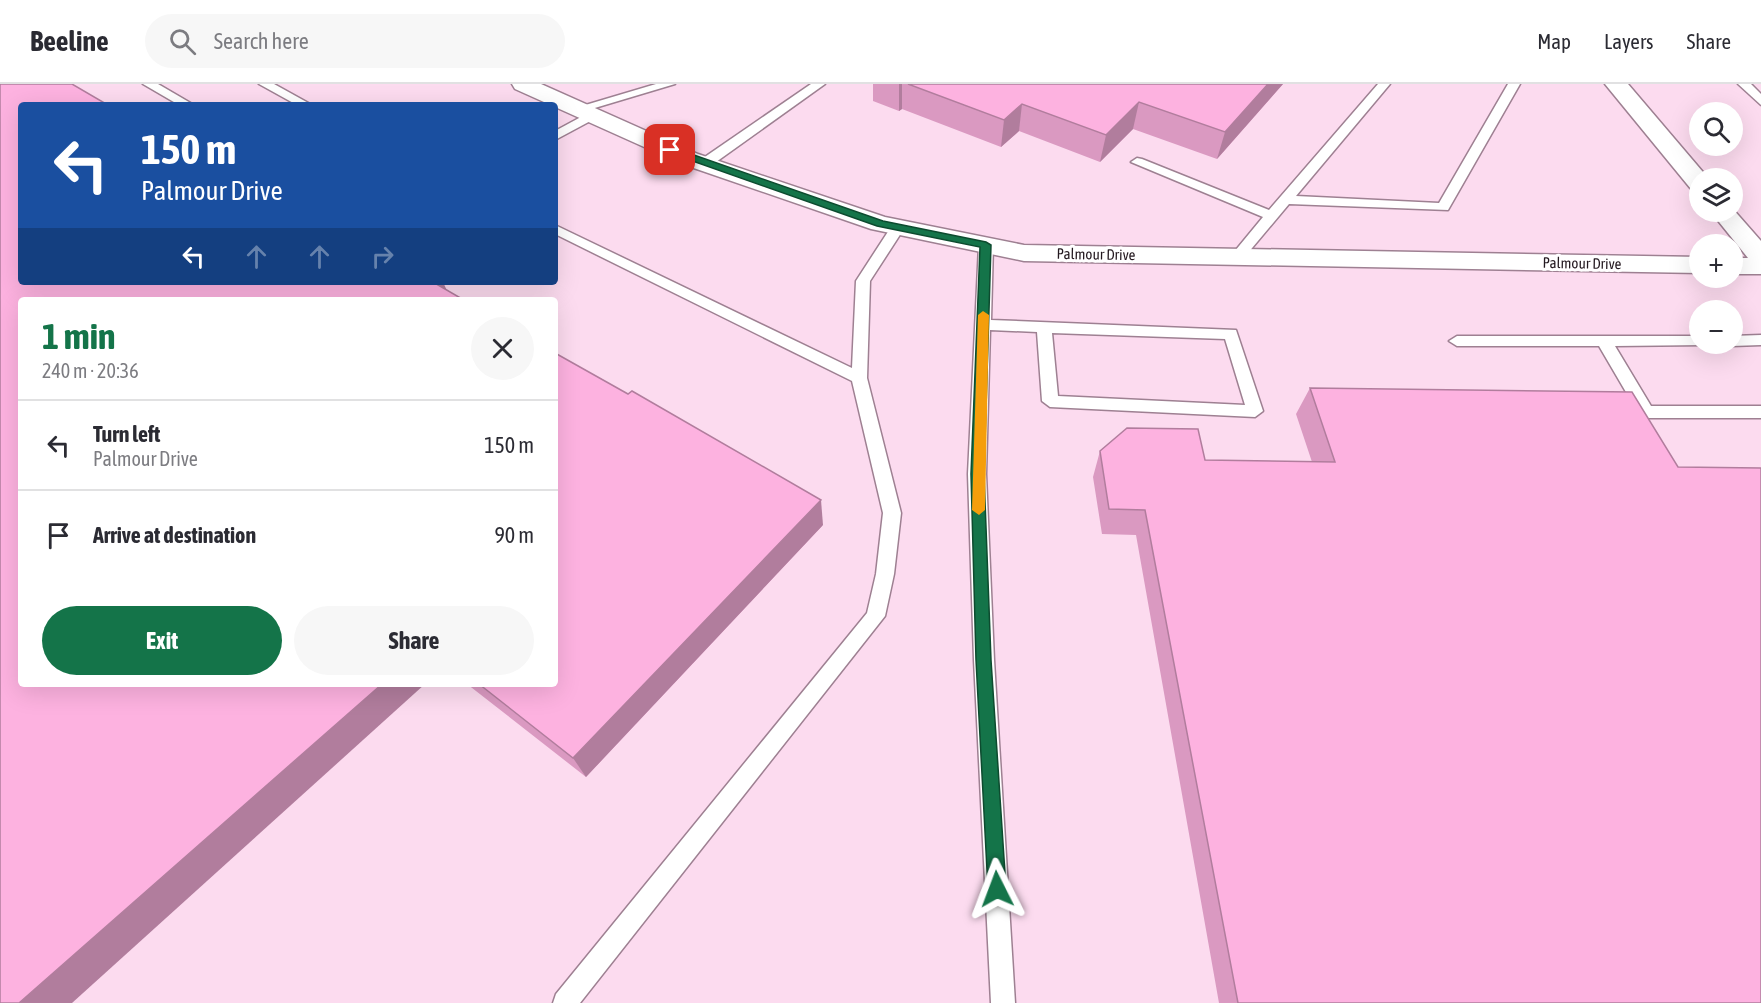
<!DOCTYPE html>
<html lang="en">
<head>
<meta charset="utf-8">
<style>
	:root { --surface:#fff; --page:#f7f7f7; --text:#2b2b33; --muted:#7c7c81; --line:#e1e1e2; --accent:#147449 }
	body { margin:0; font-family:"Asap Condensed",sans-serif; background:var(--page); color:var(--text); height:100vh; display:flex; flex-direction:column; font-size:22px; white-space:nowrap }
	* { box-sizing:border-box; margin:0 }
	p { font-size:20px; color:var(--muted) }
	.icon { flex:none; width:33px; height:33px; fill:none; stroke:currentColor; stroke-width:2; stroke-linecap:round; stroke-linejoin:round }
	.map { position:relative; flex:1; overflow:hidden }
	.side { position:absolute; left:18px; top:213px; width:540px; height:390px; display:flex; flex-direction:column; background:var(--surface); border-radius:6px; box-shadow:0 6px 24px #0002 }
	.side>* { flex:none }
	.top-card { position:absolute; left:18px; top:18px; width:540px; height:183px; border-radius:6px; box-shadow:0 6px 24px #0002; background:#1a4fa0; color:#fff; overflow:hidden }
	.controls { position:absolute; left:1689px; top:18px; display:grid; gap:12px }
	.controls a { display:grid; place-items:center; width:54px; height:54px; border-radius:50%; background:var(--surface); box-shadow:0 6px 24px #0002; font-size:30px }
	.pin { position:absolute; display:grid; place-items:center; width:51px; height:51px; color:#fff; margin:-26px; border-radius:12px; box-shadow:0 3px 9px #0006 }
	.me { position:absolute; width:66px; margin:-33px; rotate:357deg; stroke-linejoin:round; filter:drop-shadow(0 0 4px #0008) }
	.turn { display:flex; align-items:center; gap:21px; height:126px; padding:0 24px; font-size:27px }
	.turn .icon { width:78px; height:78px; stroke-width:2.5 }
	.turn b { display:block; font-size:42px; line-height:51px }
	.lanes { display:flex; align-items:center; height:57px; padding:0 24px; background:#0003; justify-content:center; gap:30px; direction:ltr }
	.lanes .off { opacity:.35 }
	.round { display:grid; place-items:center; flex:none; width:63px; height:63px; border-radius:32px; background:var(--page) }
	.headline { display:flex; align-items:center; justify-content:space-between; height:102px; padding:0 24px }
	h1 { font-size:36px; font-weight:700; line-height:45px; color:var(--accent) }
	.primary-button { display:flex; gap:12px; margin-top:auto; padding:12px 24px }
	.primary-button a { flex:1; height:69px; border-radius:36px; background:var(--accent); color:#fff; font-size:24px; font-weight:700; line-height:69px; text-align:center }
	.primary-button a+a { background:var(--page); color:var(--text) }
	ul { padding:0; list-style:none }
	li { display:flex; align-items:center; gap:18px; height:90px; padding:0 24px; border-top:2px solid var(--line) }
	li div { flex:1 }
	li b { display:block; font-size:22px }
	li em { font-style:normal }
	header { display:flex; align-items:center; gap:36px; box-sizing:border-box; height:84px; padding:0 30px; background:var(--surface); border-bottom:2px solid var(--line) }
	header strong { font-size:28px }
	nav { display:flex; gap:33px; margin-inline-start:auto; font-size:21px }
	.search { width:420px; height:54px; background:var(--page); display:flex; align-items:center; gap:15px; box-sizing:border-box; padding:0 21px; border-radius:33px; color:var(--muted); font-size:22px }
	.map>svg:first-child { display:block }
	.built { fill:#fcdbef; fill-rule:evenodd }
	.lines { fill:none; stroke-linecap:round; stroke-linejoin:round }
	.service-casing { stroke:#9e8092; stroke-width:3 }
	.minor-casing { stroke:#9e8092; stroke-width:3 }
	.service { fill:#fff; fill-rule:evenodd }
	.minor { fill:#fff; fill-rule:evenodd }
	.wall { fill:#da99c1 }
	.shaded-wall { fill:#b17d9d }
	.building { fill:#fdb2e0; stroke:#b17d9d; stroke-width:1.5 }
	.route { fill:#147449; stroke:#0d4b2f; stroke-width:1.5 }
	.slow { fill:#f59e0b }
	.labels { text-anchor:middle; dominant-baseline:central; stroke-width:6; stroke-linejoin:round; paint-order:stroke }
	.far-street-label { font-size:15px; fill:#23181f; stroke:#fff }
</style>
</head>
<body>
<header>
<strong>Beeline</strong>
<div class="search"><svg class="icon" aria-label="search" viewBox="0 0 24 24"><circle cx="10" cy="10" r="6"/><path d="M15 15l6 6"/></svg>Search here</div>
<nav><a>Map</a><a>Layers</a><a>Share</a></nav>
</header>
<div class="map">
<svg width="1761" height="919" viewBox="0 0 1761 919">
	<rect width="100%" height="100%" fill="#fceef6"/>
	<path class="built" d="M0,0H1761V919H0ZM21,21H555V198H21ZM1700,28H1732V62H1700ZM1700,94H1732V128H1700ZM1700,160H1732V194H1700ZM21,216H555V600H21ZM1700,226H1732V260H1700Z"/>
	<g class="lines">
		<defs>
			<g id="service">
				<polygon points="143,0 158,0 194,21 179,21"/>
				<polygon points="259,0 274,0 312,21 297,21"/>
				<polygon points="656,0 675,0 578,29 572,25"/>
				<polygon points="811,0 825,0 709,83 699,83 699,77"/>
				<polygon points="1378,0 1390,0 1296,112 1439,119 1508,0 1520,0 1448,126 1289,120 1242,176 1237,177 1230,173 1263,133 1131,78 1137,74 1142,75 1269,126"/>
				<polygon points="1738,0 1751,0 1761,10 1761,21"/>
				<polygon points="592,27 596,28 596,34 555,56 555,47"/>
				<polygon points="898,139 905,143 870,197 867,294 901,429 894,490 885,532 580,919 553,919 556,910 867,529 876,490 883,429 852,297 555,150 555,141 852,284 856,197 893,140"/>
				<path d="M986,157L993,161L991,236L1236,246L1263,327L1255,333L1050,323L1042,317L1037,248L990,246L986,390L994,576L1015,919H991L974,576L968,390L979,161ZM1052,249L1225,255L1245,321L1058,312Z"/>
				<polygon points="1761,251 1761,261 1732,262 1726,260 1732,260 1732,252"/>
				<polygon points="1457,252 1700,252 1700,260 1705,261 1615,262 1651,322 1761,322 1761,334 1646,334 1640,332 1599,262 1457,262 1449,257"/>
			</g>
			<g id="minor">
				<polygon points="512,0 541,0 698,70 885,133 1024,161 1700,173 1700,189 1024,177 871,145 682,80 515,5"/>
				<polygon points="1605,0 1628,0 1708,94 1700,94 1700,107 1691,105"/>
				<polygon points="1732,124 1761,157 1761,190 1732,190 1732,174 1748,174 1711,128 1732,128"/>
			</g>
		</defs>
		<use href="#service" class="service-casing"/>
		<use href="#minor" class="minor-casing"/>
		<use href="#service" class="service"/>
		<use href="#minor" class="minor"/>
	</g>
	<g class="wall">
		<polygon points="873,0 1283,0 1217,75 1133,45 1100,78 1019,47 1001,63 902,25 899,27 873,17"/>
		<polygon points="1310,304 1761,919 1219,919 1136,451 1102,450 1093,393 1100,367 1205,376 1312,378 1296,330"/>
		<polygon points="823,441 586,693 467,600 555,600"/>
	</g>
	<g class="shaded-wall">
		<polygon points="899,0 902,0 902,25 899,27"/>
		<polygon points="1268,0 1283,0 1217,75 1225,48"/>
		<polygon points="1139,18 1133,45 1100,78 1106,51"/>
		<polygon points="1022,20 1019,47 1001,63 1004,36"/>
		<polygon points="424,198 443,198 448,209"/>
		<polygon points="821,416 823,441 586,693 573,674"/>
		<polygon points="382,600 425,600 72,919 19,919"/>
	</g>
	<g class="building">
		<polygon points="0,0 72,0 108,21 21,21 21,198 433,198 464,216 21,216 21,600 382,600 19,919 0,919"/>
		<polygon points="908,0 1268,0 1225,48 1139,18 1106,51 1022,20 1004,36"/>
		<polygon points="555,269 628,310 632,307 821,416 573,674 479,600 555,600"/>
		<polygon points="1310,304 1632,308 1678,383 1761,384 1761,919 1238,919 1145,426 1109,425 1100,367 1127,344 1198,345 1205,376 1335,378"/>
	</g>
	<polygon class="route" points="667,64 674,64 883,137 986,158 991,161 984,390 991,576 1006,805 1003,811 997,814 991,811 988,805 976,576 971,390 980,163 877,142 667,68"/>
	<polygon class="slow" points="983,227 989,231 985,426 979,431 972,426 978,231"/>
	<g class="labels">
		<g class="far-street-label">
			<text transform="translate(1096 170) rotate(1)">Palmour Drive</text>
			<text transform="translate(1582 179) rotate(1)">Palmour Drive</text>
		</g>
	</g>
</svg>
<div class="controls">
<a><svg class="icon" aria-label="search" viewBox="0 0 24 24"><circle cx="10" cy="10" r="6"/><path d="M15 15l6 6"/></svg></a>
<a><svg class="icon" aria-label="layers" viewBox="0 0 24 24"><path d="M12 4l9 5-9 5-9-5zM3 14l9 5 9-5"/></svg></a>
<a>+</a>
<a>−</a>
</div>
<div class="pin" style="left:670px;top:66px;background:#d93025"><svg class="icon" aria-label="arrive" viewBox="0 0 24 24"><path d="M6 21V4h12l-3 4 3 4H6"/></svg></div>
<svg class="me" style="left:997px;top:805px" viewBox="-20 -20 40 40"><path d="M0-17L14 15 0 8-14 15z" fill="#147449" stroke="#fff" stroke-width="4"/></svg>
<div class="top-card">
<div class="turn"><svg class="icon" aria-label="left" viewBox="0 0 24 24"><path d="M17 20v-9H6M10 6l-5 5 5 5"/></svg><div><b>150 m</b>Palmour Drive</div></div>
<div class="lanes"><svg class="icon" aria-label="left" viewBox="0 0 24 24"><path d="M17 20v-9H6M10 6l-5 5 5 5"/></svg><svg class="icon off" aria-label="ahead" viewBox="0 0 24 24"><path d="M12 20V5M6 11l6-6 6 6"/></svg><svg class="icon off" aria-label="ahead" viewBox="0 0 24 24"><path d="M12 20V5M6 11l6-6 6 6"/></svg><svg class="icon off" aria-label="right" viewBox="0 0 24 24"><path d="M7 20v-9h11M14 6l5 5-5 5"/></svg></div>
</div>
<section class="side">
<div class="headline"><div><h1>1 min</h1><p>240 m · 20:36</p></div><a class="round"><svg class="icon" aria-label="close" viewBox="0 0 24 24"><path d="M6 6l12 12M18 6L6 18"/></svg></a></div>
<ul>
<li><svg class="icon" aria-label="left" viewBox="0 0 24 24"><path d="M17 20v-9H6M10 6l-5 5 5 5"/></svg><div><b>Turn left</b><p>Palmour Drive</p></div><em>150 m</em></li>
<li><svg class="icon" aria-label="arrive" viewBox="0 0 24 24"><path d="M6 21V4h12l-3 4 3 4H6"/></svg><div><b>Arrive at destination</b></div><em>90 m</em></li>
</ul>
<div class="primary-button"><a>Exit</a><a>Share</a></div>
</section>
</div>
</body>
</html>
